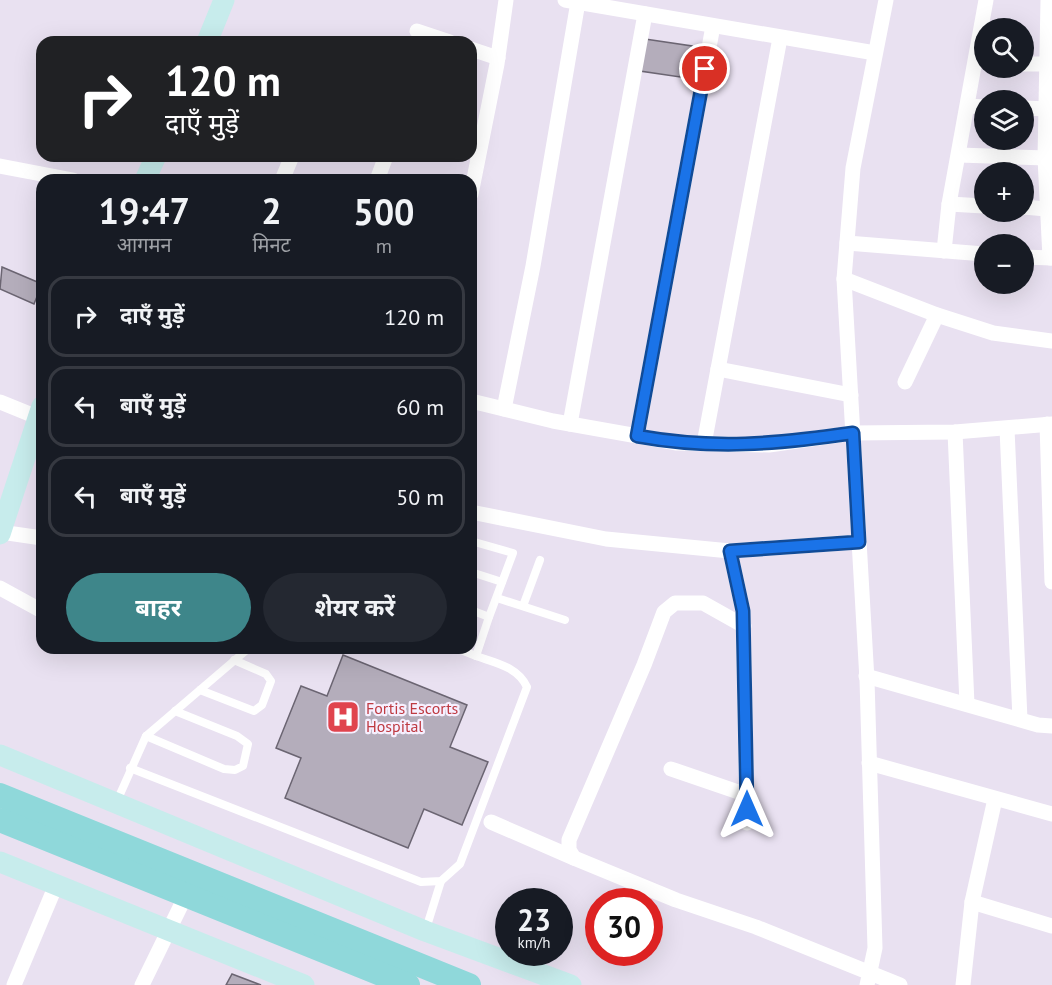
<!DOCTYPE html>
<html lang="hi">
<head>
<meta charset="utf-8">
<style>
	:root { --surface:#171b24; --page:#242831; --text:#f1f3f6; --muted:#9ea1a6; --line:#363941; --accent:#3e868a }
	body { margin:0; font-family:"PT Sans","Noto Sans Devanagari",sans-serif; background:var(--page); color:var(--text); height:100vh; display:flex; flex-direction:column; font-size:22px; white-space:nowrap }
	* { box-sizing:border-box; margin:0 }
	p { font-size:20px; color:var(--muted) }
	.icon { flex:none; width:33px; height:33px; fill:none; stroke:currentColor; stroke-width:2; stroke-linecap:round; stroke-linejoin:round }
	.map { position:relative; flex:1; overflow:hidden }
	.panel { position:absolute; left:36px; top:174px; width:441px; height:480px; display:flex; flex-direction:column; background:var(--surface); border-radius:18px; box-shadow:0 6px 24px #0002 }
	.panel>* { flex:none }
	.guide { position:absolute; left:36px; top:36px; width:441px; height:126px; border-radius:18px; box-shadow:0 6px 24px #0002; background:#202124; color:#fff; overflow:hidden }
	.buttons { position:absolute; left:974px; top:18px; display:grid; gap:12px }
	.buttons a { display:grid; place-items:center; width:60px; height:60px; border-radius:50%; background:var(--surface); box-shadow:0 6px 24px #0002; font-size:30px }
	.speed { position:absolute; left:495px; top:888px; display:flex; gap:12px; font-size:30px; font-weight:700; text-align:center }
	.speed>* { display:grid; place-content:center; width:78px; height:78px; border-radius:50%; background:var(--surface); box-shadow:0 6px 24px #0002; line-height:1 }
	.speed small { font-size:15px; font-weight:400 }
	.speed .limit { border:9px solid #d22; background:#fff; color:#111 }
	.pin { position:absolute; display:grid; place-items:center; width:51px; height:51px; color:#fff; margin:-26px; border:3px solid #fff; border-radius:50%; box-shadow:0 2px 6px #0007 }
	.me { position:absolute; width:66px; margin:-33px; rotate:0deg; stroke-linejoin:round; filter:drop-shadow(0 0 4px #0008) }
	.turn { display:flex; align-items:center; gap:21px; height:126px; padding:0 30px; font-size:27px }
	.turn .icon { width:78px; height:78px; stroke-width:2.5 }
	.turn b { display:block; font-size:42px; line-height:51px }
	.eta { display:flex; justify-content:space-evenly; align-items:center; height:102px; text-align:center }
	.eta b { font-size:36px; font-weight:700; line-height:42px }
	.cta { display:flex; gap:12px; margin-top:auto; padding:12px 30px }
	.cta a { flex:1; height:69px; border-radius:36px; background:var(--accent); color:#fff; font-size:24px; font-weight:700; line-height:69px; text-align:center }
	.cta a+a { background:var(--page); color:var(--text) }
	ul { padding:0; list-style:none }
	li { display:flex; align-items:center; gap:18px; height:81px; margin:0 12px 9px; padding:0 18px; border:3px solid var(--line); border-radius:18px }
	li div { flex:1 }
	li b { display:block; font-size:22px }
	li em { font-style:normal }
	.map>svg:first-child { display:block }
	.building { fill:#b4adbb; stroke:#6b6572; stroke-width:1.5 }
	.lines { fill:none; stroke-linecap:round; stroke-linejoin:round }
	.lane { stroke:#fff; stroke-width:8 }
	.street { stroke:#fff; stroke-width:15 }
	.secondary { stroke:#c7ecec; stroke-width:21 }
	.primary { stroke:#8fd8da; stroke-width:24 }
	.route-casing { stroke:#114b97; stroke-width:15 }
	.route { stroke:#1a73e8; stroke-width:10 }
	.labels { text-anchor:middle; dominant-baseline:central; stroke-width:4.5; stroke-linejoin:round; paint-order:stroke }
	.health-label { font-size:16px; fill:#be3a42; stroke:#f6effe; text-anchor:start }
</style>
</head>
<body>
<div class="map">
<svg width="1052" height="985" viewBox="0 0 1052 985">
	<rect width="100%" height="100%" fill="#e9e1f1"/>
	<g class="building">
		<polygon points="645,39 692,46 687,78 640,71"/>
		<polygon points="2,267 42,284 34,304 0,289"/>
		<polygon points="343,655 467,705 450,747 488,762 462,825 424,809 408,848 285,798 301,758 276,748 301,686 327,696"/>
		<polygon points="232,974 261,985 226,985"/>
	</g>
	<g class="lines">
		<g class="lane">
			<polyline points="471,541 513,553 489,617"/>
			<polyline points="471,572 502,582"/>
			<polyline points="497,598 565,620"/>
			<polyline points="523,606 540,560"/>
			<polyline points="456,648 476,656 489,617 471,610"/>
			<polyline points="200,690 254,711 262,705 271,681 266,674 234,660"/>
			<polyline points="146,736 224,769 235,770 243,766 248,744 237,736 175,711"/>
			<path d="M130,768L421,882L441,881L460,864L527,687C518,667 496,663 476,656"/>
			<polyline points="117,801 146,736 249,648"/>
			<polyline points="426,929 441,881"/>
		</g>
		<g class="street">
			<polyline points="565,0 875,53"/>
			<polyline points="1048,0 1045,158 1050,258"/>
			<polyline points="417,31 450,42"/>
			<polyline points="471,49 498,58"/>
			<polyline points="1023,64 1047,64"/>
			<polyline points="968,106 984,107"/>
			<polyline points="1023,108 1048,109"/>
			<polyline points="959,155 1045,158"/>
			<polyline points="0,166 73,180"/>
			<polyline points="282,180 292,156"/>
			<polyline points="377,180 386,156"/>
			<polyline points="471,194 497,64 506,0"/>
			<polyline points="949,204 984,206"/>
			<polyline points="1023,207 1047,209"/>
			<polyline points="847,243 984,254"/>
			<polyline points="944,251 949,204 986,0"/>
			<polyline points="1023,257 1052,258"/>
			<polyline points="844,279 937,315 993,333 1052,341"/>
			<polyline points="718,369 851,395"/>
			<polyline points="905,382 937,315"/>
			<polyline points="471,401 553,421 677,443 769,445 853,433 955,432 1052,424"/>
			<polyline points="0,402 42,419"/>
			<polyline points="504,409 533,266 578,2"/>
			<polyline points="570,424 645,14"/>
			<polyline points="1047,424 1052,582"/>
			<polyline points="1007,429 1020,719"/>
			<polyline points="955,432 967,704"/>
			<polyline points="637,436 713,26"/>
			<polyline points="704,444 780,38"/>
			<polyline points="471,512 606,539 730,551 859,542"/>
			<polyline points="0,532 42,538"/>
			<polyline points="730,551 743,611 747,823"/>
			<polyline points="0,588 42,611"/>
			<polyline points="744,626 703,603 675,603 664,612 644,665 569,840 569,850 574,858 676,900 756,927 900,985"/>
			<polyline points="866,676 1038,725 1052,726"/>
			<polyline points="869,763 1052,814"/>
			<polyline points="671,769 747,795"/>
			<polyline points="491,822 574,858"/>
			<polyline points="972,902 1052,926"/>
			<polyline points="14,985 56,885"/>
			<polyline points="142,985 186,895"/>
			<polyline points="867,985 875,948 867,680 844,279 853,168 886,0"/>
			<polyline points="963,985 972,902 995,799"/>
		</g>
		<g class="secondary">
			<polyline points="207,42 224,0"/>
			<polyline points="145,180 156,156"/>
			<polyline points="0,534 42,406"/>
			<polyline points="0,755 425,931 571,985"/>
			<polyline points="0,862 304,985"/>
		</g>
		<g class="primary">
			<polyline points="0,795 469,985"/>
			<polyline points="0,820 408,985"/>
		</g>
	</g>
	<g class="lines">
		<defs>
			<path id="route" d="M705,69L637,436C714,450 777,444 853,433L859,542L730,551L743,611L747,809"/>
		</defs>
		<use href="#route" class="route-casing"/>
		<use href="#route" class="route"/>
	</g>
	<defs>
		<symbol id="hospital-square" viewBox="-11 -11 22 22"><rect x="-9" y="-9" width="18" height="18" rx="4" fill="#e0444e" stroke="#f6effe"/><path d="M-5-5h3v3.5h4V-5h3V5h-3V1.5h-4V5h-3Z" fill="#fff"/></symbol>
	</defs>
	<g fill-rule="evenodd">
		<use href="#hospital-square" x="324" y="698" width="38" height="38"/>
	</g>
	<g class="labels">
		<g class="health-label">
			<text x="366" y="708">Fortis Escorts<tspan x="366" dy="18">Hospital</tspan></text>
		</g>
	</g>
</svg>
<div class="buttons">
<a><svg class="icon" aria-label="search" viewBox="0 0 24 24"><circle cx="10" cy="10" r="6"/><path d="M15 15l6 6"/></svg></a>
<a><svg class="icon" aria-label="layers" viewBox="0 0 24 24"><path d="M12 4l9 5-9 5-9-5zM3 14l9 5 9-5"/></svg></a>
<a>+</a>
<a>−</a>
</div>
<div class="speed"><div>23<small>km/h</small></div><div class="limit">30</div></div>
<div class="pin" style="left:705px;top:69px;background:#d93025"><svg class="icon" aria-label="arrive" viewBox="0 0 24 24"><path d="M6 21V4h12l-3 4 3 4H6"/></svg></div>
<svg class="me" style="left:747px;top:809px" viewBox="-20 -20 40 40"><path d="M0-17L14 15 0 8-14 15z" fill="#1a73e8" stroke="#fff" stroke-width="4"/></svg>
<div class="guide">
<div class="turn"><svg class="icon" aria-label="right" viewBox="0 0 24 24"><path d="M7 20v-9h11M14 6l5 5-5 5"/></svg><div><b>120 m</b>दाएँ मुड़ें</div></div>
</div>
<section class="panel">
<div class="eta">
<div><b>19:47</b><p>आगमन</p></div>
<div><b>2</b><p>मिनट</p></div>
<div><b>500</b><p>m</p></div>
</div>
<ul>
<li><svg class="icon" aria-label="right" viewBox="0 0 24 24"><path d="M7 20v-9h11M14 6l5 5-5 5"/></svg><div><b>दाएँ मुड़ें</b></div><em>120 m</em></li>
<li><svg class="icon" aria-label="left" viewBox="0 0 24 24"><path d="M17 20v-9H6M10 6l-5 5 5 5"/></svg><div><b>बाएँ मुड़ें</b></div><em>60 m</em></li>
<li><svg class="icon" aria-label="left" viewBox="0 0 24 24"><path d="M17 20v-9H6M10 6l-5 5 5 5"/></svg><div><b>बाएँ मुड़ें</b></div><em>50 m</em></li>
</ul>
<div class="cta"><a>बाहर</a><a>शेयर करें</a></div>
</section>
</div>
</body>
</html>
